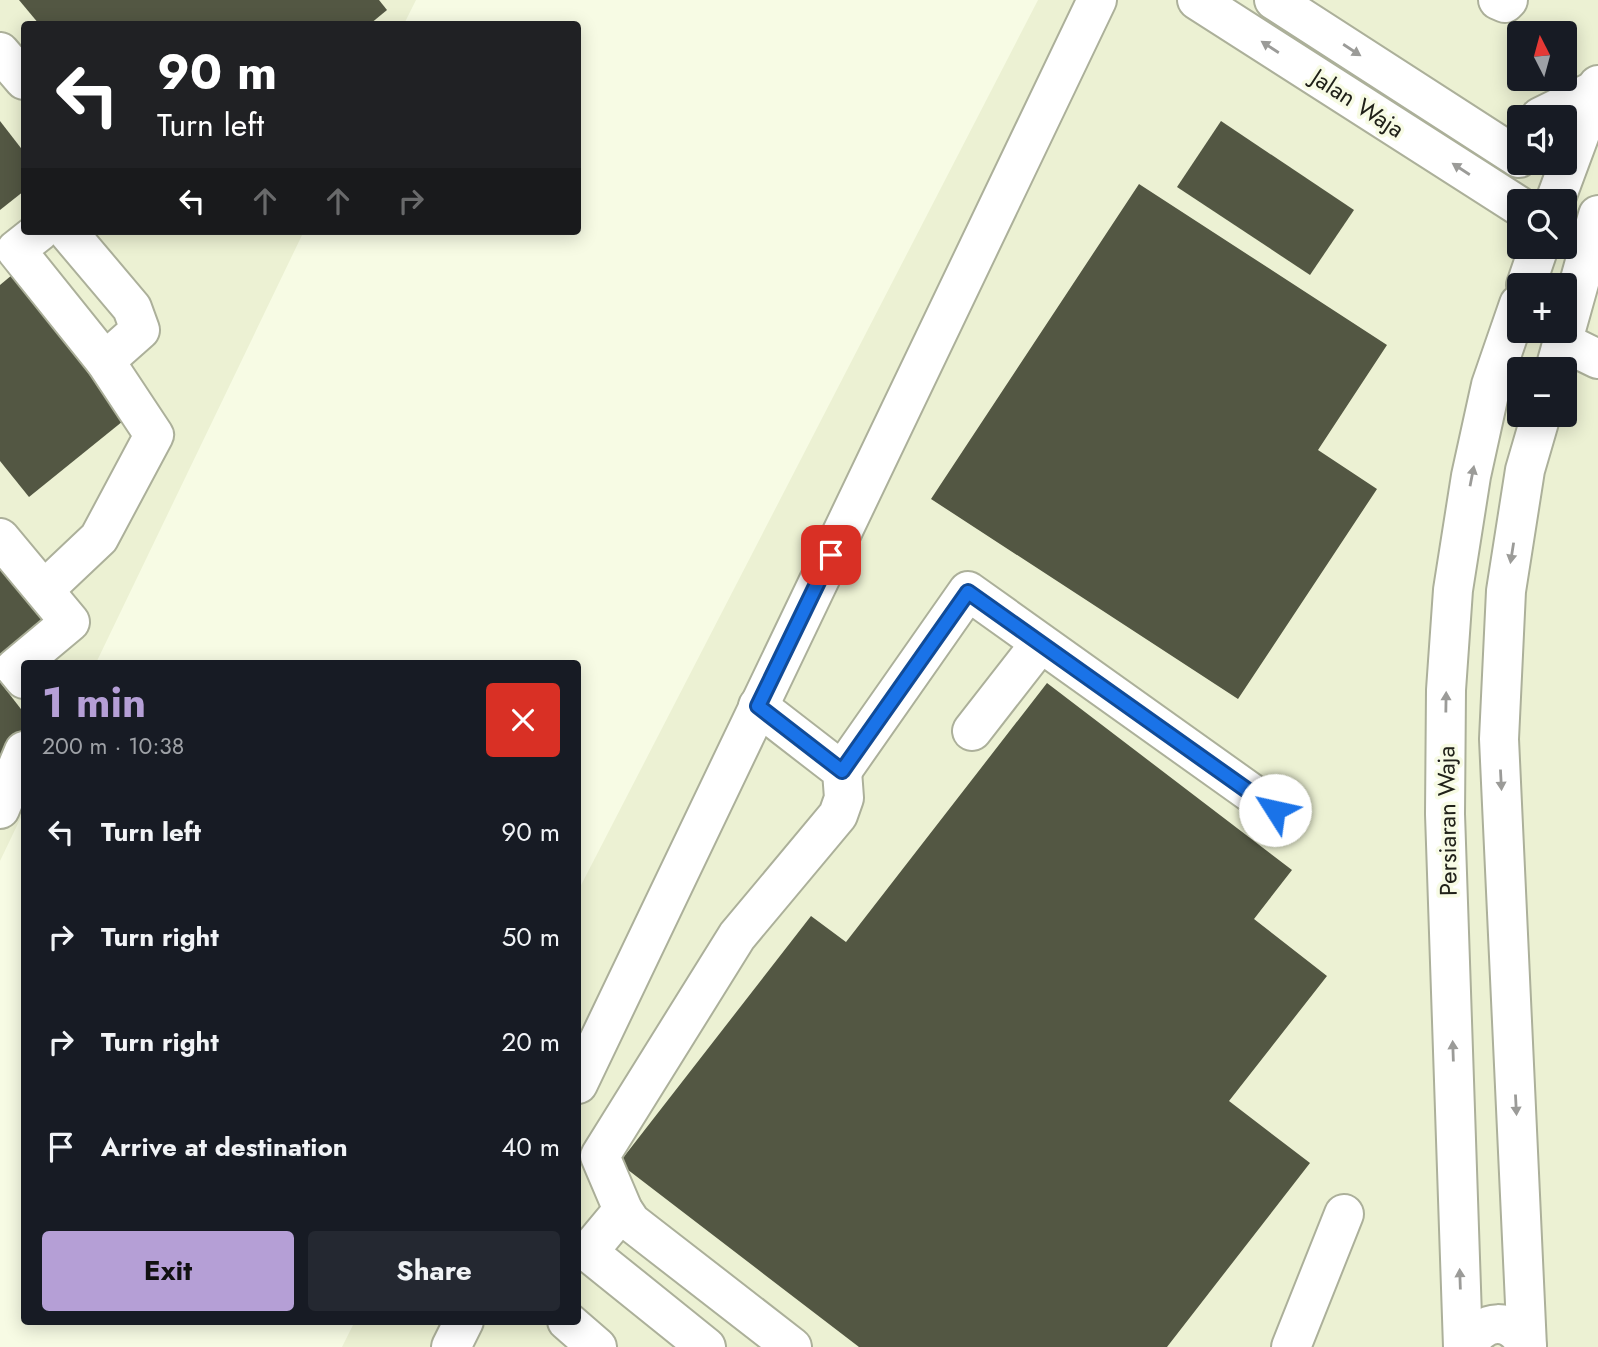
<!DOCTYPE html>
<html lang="en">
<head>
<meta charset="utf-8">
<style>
	:root { --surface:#171b24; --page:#242831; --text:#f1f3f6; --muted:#9ea1a6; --accent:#b59fd6 }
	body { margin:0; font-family:Jost,sans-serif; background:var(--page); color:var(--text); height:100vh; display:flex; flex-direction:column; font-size:26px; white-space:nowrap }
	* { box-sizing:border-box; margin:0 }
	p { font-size:23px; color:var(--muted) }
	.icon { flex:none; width:38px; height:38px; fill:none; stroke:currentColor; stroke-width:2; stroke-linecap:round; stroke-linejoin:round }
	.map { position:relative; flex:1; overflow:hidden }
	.side { position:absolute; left:21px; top:660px; width:560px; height:665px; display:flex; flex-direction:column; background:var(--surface); border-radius:7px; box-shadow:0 4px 18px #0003 }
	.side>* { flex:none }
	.hud { position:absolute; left:21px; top:21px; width:560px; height:214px; border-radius:7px; box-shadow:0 4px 18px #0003; background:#202124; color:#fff; overflow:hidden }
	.needle { width:46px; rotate:354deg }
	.tools { position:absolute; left:1507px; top:21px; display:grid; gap:14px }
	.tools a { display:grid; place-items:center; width:70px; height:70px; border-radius:7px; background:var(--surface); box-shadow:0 4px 18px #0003; font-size:35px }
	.pin { position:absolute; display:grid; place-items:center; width:60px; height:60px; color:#fff; margin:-30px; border-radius:14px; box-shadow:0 4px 10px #0006 }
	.me { position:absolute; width:77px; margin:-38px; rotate:305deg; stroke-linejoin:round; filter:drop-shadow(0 0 5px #0008) }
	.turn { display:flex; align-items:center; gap:24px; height:147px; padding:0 21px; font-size:32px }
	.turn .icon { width:91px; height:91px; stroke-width:2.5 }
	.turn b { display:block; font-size:49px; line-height:60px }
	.lanes { display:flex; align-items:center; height:66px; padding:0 21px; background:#0003; justify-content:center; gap:35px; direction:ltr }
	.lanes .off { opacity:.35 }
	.round { display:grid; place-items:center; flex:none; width:74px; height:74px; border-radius:7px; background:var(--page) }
	.head { display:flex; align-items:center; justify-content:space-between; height:119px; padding:0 21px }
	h1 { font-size:42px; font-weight:700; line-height:52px; color:var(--accent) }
	.button { display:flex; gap:14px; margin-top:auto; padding:14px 21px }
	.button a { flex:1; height:80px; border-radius:7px; background:var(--accent); color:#111; font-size:28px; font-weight:700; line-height:80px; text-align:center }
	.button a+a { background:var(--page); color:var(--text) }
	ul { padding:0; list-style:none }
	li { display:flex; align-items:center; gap:21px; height:105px; padding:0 21px }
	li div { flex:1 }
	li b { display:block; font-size:26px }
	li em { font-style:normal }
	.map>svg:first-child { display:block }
	.built { fill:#ecf1d3; fill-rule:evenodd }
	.building { fill:#535743 }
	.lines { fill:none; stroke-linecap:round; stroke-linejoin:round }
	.minor-casing { stroke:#acb09a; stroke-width:42 }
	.highway-casing { stroke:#acb09a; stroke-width:42 }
	.minor { stroke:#fff; stroke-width:38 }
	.highway { stroke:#fff; stroke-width:38 }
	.oneway { fill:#9b9b98 }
	.route-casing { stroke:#114b97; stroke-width:18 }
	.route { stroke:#1a73e8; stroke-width:12 }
	.labels { text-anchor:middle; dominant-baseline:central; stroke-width:7; stroke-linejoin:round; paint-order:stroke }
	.street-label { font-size:24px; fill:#202119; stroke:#f7fbe4 }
</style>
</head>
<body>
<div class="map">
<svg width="1598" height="1347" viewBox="0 0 1598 1347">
	<rect width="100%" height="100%" fill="#f7fbe4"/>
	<g class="built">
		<polygon points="0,0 416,0 404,24 24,24 24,231 304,231 96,663 24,663 24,811 0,861"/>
		<path d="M1038,0H1598V1347H342L355,1321H578V891ZM1519,33H1564V79H1519ZM1519,117H1564V163H1519ZM1519,201H1564V247H1519ZM1519,285H1564V331H1519ZM1519,369H1564V415H1519Z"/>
	</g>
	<g class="building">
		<polygon points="19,0 379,0 387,10 370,24 39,24"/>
		<polygon points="0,121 24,152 24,191 0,210"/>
		<polygon points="1221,121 1354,210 1310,275 1177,187"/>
		<polygon points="1139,184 1387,345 1318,450 1377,489 1238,699 931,499"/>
		<polygon points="12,275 128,417 29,497 0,461 0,285"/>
		<polygon points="0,561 47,619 0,657"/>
		<polygon points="0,682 24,713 24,736 0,795"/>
		<polygon points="1047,683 1292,870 1254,919 1327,976 1229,1101 1310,1163 1167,1347 859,1347 619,1163 811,916 846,942"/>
	</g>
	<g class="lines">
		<defs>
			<g id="minor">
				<polyline points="1197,0 1519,206"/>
				<polyline points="1274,0 1519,158"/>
				<polyline points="1498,0 1505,3 1508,0"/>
				<polyline points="0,52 24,80"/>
				<polyline points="1540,117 1595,90"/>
				<polyline points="1555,201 1598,85"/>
				<polyline points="40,231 16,250 105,361 154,435 99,538 44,590"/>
				<polyline points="67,231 132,308 140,330 105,361"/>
				<polyline points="1526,285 1539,247"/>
				<polyline points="1563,342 1598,359"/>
				<polyline points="1555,369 1598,215"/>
				<polyline points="0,538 70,622 15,668 24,679"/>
				<polyline points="758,706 842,771 844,798 838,815 737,936 600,1156 623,1210 631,1222 792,1347"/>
				<polyline points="972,731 1039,645"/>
				<polyline points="842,771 968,591 1275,810"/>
				<polyline points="0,809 24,751"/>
				<polyline points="578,1084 1097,0"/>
				<polyline points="623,1210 588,1252 706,1347"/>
				<polyline points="567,1321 597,1347"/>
				<polyline points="451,1347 464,1321"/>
				<polyline points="1291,1347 1344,1214"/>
				<polyline points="1463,1347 1445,814 1446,690 1453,590 1471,476 1491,385 1519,304"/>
				<polyline points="1527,1347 1499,739 1506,591 1525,470 1541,415"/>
			</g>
			<path id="highway" d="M1467,1347C1483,1317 1512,1316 1527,1347"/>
		</defs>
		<use href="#minor" class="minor-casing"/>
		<use href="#highway" class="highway-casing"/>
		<use href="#minor" class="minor"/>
		<use href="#highway" class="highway"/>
	</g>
	<defs><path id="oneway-solid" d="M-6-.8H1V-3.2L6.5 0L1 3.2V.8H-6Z" transform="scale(1.75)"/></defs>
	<g class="oneway">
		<use href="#oneway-solid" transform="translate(1270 47) rotate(-147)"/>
		<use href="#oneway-solid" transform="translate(1352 50) rotate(33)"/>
		<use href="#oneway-solid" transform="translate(1461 169) rotate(-147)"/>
		<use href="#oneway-solid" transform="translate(1472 476) rotate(-79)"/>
		<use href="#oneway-solid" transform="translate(1512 553) rotate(99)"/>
		<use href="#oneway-solid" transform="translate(1446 702) rotate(-89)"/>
		<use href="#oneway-solid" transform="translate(1501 780) rotate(87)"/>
		<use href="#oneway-solid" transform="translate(1453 1051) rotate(-92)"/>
		<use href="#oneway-solid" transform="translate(1516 1105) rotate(87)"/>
		<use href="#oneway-solid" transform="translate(1460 1279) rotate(-92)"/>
	</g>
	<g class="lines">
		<defs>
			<polyline id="route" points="831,555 758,706 842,771 968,592 1275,810"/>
		</defs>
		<use href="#route" class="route-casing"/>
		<use href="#route" class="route"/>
	</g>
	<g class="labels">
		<g class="street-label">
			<text transform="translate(1358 103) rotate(33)">Jalan Waja</text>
			<text transform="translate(1447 821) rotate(-91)">Persiaran Waja</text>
		</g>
	</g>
</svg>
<div class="tools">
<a><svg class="needle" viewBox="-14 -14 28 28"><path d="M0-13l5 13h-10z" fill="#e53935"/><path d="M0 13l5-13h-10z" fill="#9ea1a6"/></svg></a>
<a><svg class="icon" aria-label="sound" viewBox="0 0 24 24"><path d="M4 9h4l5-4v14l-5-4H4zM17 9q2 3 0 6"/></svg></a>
<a><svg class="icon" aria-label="search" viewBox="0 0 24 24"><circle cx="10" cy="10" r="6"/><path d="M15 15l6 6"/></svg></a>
<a>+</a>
<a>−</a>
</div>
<div class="pin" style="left:831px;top:555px;background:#d93025"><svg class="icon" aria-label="arrive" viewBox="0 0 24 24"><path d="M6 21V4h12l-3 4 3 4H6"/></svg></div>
<svg class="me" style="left:1275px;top:810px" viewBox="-20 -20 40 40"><circle r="19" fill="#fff"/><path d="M0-13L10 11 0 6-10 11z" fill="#1a73e8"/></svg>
<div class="hud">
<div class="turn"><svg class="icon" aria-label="left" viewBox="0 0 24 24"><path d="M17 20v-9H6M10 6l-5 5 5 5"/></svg><div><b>90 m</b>Turn left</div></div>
<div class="lanes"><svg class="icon" aria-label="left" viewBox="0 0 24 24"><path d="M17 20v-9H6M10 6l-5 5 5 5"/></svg><svg class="icon off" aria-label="ahead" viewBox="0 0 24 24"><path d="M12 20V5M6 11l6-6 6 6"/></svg><svg class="icon off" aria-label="ahead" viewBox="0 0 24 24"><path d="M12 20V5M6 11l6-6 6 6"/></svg><svg class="icon off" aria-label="right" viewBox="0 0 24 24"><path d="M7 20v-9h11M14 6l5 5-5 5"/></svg></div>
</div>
<section class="side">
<div class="head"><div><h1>1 min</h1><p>200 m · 10:38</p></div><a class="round" style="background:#d93025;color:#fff"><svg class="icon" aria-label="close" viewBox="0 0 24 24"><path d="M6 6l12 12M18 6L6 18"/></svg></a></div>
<ul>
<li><svg class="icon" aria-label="left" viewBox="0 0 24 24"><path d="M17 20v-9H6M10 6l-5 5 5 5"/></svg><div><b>Turn left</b></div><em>90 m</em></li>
<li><svg class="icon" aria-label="right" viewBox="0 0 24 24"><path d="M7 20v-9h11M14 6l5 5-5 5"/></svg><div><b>Turn right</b></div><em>50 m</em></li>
<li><svg class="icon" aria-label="right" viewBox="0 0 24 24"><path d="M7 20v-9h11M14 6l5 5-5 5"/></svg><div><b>Turn right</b></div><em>20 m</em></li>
<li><svg class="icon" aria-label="arrive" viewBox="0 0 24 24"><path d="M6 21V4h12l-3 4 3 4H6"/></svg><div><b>Arrive at destination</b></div><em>40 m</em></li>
</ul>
<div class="button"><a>Exit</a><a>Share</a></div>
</section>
</div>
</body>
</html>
